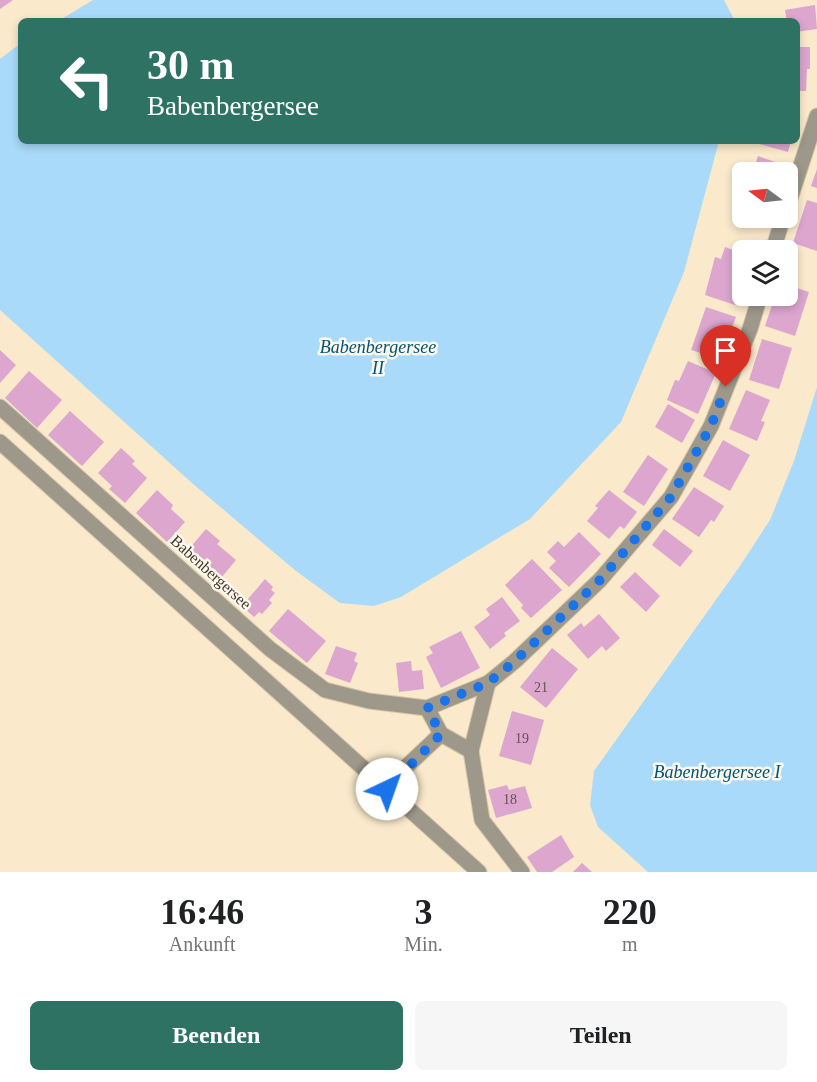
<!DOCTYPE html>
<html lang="de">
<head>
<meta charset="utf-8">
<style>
	:root { --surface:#fff; --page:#f6f6f6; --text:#202124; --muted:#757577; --accent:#2e7264 }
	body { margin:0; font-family:"Times New Roman",serif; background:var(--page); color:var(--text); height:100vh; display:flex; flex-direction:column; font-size:22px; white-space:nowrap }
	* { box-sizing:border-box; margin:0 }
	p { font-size:20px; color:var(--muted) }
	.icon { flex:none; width:33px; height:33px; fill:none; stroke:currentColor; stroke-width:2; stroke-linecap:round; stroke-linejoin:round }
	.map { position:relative; height:872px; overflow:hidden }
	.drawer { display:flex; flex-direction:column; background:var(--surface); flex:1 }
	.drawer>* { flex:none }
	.banner { position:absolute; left:18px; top:18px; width:782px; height:126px; border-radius:9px; box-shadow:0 3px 9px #0003; background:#2e7264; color:#fff; overflow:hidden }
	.needle { width:39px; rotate:285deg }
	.controls { position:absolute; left:732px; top:162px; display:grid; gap:12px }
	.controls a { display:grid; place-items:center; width:66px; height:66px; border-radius:9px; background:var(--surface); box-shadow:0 3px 9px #0003; font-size:30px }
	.pin { position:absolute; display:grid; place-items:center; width:51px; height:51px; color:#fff; margin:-62px -26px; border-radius:50% 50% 50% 0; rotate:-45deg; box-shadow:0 0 6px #0007 }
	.pin .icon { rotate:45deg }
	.me { position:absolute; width:66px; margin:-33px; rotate:42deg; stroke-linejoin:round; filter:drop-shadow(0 0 4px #0008) }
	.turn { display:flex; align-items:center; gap:21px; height:126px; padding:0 30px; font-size:27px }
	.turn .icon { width:78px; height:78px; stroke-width:2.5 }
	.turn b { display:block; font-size:42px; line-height:51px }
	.eta { display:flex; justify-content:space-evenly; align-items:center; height:102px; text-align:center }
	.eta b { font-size:36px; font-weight:800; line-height:42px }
	.cta { display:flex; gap:12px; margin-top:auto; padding:12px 30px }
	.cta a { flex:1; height:69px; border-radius:9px; background:var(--accent); color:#fff; font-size:24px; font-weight:800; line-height:69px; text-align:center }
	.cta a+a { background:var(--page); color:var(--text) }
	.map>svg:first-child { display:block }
	.water { fill:#a9daf9 }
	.building { fill:#dca6ce }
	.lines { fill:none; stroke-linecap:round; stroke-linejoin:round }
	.minor-casing { stroke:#d5c6ab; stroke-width:17 }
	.minor { stroke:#9e988b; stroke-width:15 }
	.route { stroke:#1a73e8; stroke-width:10; stroke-dasharray:0 18 }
	.labels { text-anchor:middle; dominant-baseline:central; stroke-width:5; stroke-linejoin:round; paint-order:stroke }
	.number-label { font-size:14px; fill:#665454 }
	.street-label { font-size:16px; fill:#3f382c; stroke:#fff8ec }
	.water-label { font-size:18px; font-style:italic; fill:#025578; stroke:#fff8ec }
</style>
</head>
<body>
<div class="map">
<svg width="817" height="872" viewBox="0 0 817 872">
	<rect width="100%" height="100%" fill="#fae9cb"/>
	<g class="water">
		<polygon points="93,0 724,0 735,21 58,21"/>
		<polygon points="21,43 21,141 719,141 684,272 621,422 530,519 401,597 374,606 340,603 296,571 192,483 0,310 0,59"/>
		<polygon points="817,387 817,872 648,872 598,827 590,805 594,771 740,566 770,520 794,461"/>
	</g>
	<g class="building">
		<polygon points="0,0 13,0 0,9"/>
		<polygon points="815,5 817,29 796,32 796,21 787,21 785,10"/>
		<polygon points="796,47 810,47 810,69 807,69 806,91 796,91"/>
		<polygon points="760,141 791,141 788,152 759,144"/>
		<polygon points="758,156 784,165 782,172 753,172"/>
		<polygon points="817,169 817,188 811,186"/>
		<polygon points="807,200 817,203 817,251 793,243"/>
		<polygon points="725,247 742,253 742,284 735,305 705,295 715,257 721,259"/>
		<polygon points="788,285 809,292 795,336 765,326 775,296 788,296"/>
		<polygon points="706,307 736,317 720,359 691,350"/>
		<polygon points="762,339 792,348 779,389 749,380"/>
		<polygon points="0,350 16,365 0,383"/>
		<polygon points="688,361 716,373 698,414 667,400 675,380 679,381"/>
		<polygon points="29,371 62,400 37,428 5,398"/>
		<polygon points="746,390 770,400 761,421 765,422 757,441 729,429"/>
		<polygon points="668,404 695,420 682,443 655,427"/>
		<polygon points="70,411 104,442 82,466 48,435"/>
		<polygon points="723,440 750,455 730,491 703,476"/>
		<polygon points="121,448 135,461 132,464 147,478 125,503 109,489 112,486 98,473"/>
		<polygon points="648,455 668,469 644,506 623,492"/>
		<polygon points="694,487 724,506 714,522 711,520 699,537 672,519"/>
		<polygon points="157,490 173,505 171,509 185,522 167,542 136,513"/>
		<polygon points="609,490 637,512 624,529 620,526 609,539 587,521 598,508 595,506"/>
		<polygon points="206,529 220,541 217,544 236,560 216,584 183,556"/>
		<polygon points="664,529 693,551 680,567 652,545"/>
		<polygon points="579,532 601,554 569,587 549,568 556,561 547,552 558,541 564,547"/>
		<polygon points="532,559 562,590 531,618 521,608 523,605 505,585"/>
		<polygon points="635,572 660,596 646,612 620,587"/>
		<polygon points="265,579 273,587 271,590 275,593 269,600 272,603 262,614 259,612 254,617 242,606"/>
		<polygon points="502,597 520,621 504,633 506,636 490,649 474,627 490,615 486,609"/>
		<polygon points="288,609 326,641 307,663 269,631"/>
		<polygon points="599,614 620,638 606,651 602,646 588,659 567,635 581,623 584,627"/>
		<polygon points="461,631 480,668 441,688 426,657 433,653 429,647"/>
		<polygon points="336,646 357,653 354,661 358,663 350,683 325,674"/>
		<polygon points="552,648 578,669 546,708 520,687"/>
		<polygon points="411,661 412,671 422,670 424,689 399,692 396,663"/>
		<polygon points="512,711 544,720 531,765 499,756"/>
		<polygon points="507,785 509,790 525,786 532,808 496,818 488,790"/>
		<polygon points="561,835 574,857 552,872 537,872 527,857"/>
		<polygon points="582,863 592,872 573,872"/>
	</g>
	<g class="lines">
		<defs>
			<g id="minor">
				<polyline points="788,205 817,116"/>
				<polyline points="773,250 783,218"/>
				<polyline points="0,407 270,649 325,690 369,701 427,708 488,683 515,661 600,580 671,497 711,426 750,329 760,296"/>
				<polyline points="0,442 479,872"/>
				<polyline points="488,683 471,751 482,820 522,872"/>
				<polyline points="427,708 441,734 471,751"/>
				<polyline points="387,789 406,767 441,734"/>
			</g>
		</defs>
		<use href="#minor" class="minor-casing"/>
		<use href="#minor" class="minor"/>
	</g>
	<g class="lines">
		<polyline class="route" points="387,789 441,734 427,708 488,683 515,661 600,580 671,497 711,426 726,387"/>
	</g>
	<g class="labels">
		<g class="number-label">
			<text x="541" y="687">21</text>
			<text x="522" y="738">19</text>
			<text x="510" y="799">18</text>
		</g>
		<g class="street-label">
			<text transform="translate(211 572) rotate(42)">Babenbergersee</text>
		</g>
		<g class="water-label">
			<text x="378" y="347">Babenbergersee<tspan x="378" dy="21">II</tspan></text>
			<text x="717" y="772">Babenbergersee I</text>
		</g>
	</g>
</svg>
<div class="controls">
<a><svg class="needle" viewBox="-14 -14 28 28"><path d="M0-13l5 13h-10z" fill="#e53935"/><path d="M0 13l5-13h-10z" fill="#757577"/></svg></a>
<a><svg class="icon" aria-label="layers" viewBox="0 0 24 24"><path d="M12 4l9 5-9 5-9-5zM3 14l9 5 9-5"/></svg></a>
</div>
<div class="pin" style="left:726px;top:387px;background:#d93025"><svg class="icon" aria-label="arrive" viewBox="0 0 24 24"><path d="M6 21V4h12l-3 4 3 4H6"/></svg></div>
<svg class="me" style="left:387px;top:789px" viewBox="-20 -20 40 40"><circle r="19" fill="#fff"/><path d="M0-13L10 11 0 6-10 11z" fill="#1a73e8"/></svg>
<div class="banner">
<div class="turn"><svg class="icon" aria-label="left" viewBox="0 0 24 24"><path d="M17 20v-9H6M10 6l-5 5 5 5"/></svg><div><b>30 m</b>Babenbergersee</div></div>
</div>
</div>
<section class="drawer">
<div class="eta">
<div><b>16:46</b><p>Ankunft</p></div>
<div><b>3</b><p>Min.</p></div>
<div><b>220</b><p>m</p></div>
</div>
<div class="cta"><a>Beenden</a><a>Teilen</a></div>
</section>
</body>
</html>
